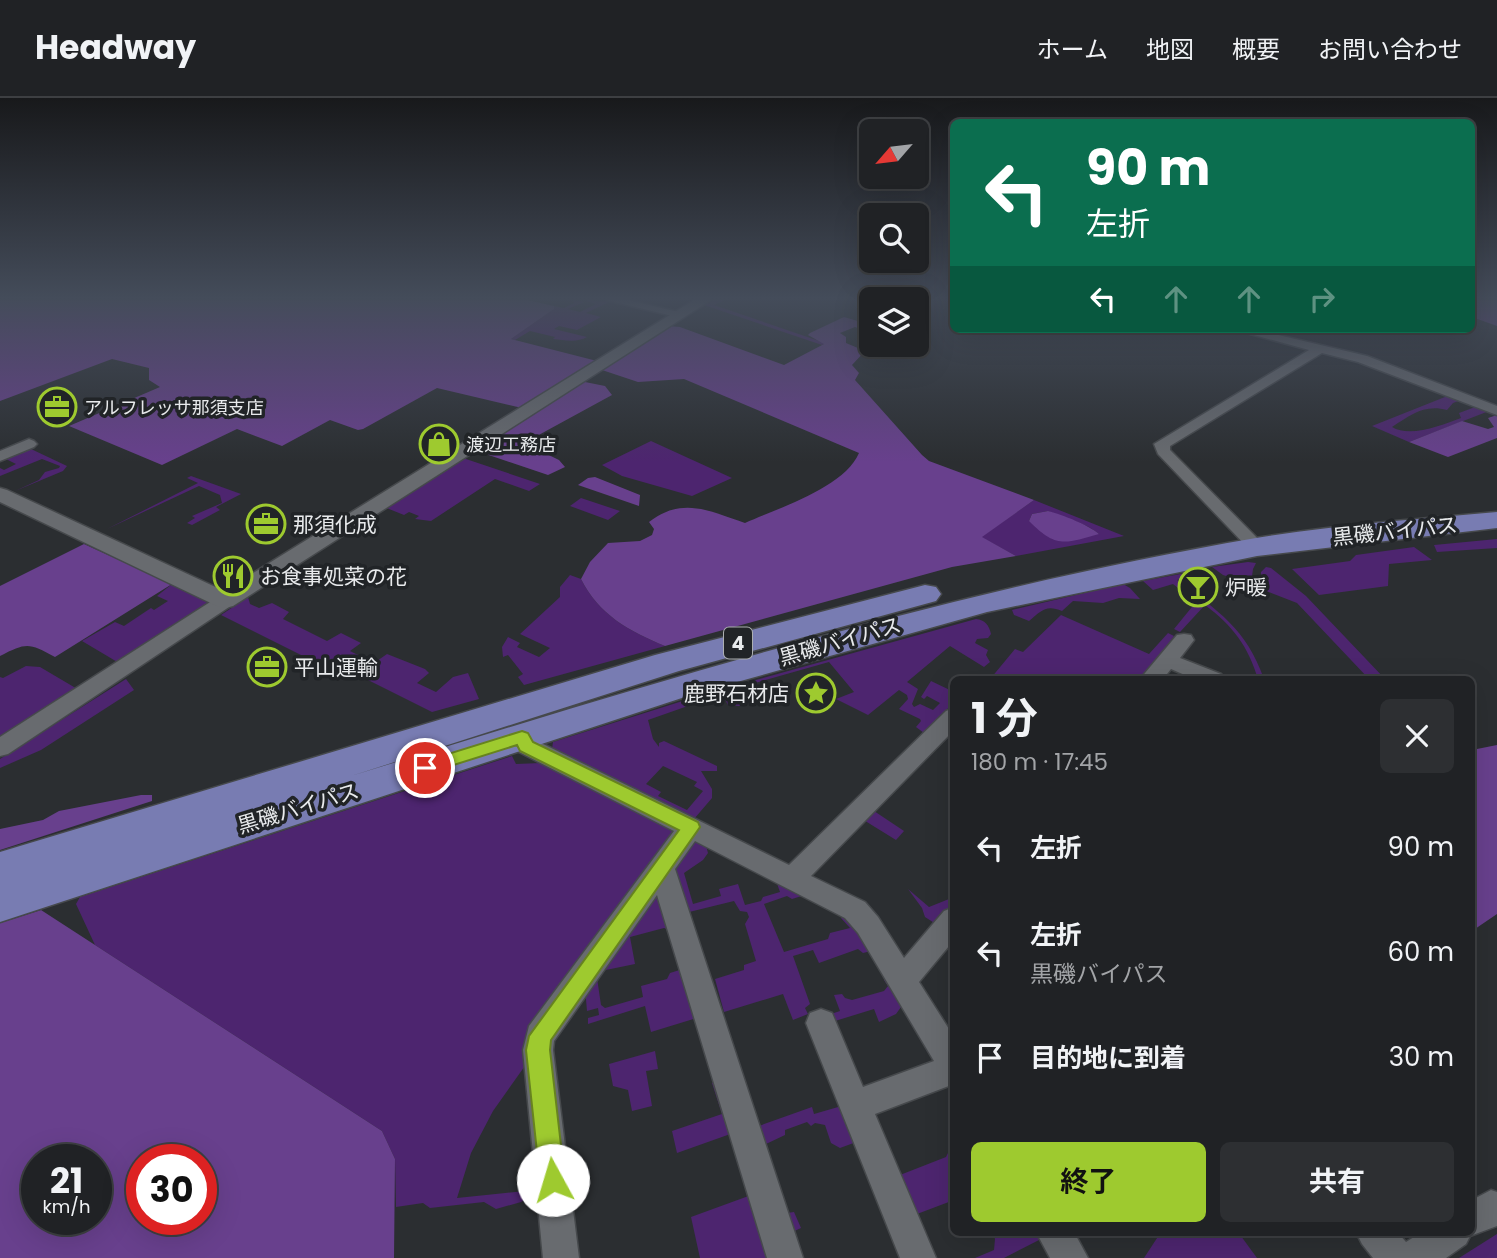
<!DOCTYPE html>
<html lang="ja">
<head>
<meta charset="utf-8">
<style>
	:root { --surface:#202225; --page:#2d2f32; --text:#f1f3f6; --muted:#a2a4a7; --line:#3d3f42; --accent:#9eca2f }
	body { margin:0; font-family:Poppins,"Noto Sans JP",sans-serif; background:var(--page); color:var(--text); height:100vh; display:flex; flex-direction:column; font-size:26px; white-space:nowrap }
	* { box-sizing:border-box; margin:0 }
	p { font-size:23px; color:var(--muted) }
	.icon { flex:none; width:38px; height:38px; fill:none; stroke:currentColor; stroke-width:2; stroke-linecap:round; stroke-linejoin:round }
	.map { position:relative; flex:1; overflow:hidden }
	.side { position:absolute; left:950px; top:578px; width:525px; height:560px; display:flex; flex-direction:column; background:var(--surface); border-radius:10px; box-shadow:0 7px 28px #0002,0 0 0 2px var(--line) }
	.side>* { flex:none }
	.hud { position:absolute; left:950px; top:21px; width:525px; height:214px; border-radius:10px; box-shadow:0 7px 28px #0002,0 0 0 2px var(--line); background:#0b6e4f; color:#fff; overflow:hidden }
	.needle { width:46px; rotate:242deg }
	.buttons { position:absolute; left:859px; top:21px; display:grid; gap:14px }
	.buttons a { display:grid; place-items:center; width:70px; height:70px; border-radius:10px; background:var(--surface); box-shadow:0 7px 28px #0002,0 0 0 2px var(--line); font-size:35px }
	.speed { position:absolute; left:21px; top:1046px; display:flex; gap:14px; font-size:35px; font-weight:700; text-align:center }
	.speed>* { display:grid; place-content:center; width:91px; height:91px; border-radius:50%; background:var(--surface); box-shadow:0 7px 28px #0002,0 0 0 2px var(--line); line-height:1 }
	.speed small { font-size:18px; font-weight:400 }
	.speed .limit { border:10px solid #d22; background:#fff; color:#111 }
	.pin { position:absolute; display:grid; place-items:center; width:60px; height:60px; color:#fff; margin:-30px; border:4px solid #fff; border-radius:50%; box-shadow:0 2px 7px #0007 }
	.me { position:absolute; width:77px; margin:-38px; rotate:354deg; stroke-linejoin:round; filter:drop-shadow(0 0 5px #0008) }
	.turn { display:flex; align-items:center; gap:24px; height:147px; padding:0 21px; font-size:32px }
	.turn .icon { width:91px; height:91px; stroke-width:2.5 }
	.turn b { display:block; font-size:49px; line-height:60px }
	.lanes { display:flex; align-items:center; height:66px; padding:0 21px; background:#0003; justify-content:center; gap:35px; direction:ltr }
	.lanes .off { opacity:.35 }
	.round { display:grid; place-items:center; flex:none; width:74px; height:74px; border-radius:10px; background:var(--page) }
	.overview { display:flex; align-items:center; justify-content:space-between; height:119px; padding:0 21px }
	h1 { font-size:42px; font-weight:700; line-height:52px }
	.action { display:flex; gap:14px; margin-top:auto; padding:14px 21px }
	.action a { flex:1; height:80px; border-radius:10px; background:var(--accent); color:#111; font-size:28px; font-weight:700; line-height:80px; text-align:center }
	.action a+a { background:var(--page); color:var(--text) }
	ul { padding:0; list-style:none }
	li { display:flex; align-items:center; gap:21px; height:105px; padding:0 21px }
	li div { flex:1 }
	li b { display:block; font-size:26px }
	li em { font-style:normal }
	header { display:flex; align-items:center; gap:42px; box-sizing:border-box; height:98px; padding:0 35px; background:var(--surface); border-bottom:2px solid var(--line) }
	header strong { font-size:33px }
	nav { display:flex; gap:38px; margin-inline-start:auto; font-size:24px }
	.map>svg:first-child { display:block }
	.green { fill:#4d256f; fill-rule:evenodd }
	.forest { fill:#68408d; fill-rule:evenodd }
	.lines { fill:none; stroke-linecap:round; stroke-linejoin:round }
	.minor-casing { stroke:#46494c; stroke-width:3 }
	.tertiary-casing { stroke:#46494c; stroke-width:3 }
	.trunk-casing { stroke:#46494c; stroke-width:3 }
	.minor { fill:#686b6f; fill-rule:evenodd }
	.tertiary { fill:#686b6f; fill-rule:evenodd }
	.trunk { fill:#787cb2; fill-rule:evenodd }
	.route { fill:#9eca2f; stroke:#67831f; stroke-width:2 }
	.labels { text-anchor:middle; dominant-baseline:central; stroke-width:7; stroke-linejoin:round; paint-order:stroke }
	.far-poi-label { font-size:18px; fill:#e8eaec; stroke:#212427; text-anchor:start }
	.shield { fill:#212427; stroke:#acafb1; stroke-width:2 }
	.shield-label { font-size:19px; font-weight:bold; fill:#e8eaec }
	.poi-label { font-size:21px; fill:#e8eaec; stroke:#212427; text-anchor:start }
	.street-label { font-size:21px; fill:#e8eaec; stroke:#212427 }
</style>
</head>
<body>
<header>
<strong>Headway</strong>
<nav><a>ホーム</a><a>地図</a><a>概要</a><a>お問い合わせ</a></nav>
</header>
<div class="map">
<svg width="1497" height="1160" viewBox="0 0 1497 1160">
	<rect width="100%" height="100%" fill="#2b2e31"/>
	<g class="green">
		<path d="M573,202L584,204L568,211L580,214L596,206L586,203L588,202L609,204L586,215L601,219L577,232L559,228L554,231L587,239C577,245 564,242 553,241L555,239L530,233L515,242L511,241L551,213L554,208L564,210L574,205Z"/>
		<polygon points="712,202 725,202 714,207 825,245 822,247 704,207"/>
		<path d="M1450,297L1461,302L1453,305L1447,312C1424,306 1411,317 1392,329C1410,340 1442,327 1461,320L1459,315L1478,308L1489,313L1409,344L1372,328Z"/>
		<polygon points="651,343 732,380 692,398 622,378 602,367"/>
		<polygon points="31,351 67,368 63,373 15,393 39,382 45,374 59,370 60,368 42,361 0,378 0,370 4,372 16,366 6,361 0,364 0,361"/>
		<polygon points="463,360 540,386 529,393 495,381 431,423 415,421 419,418 409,414 404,417 384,409"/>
		<polygon points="191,378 241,396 216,409 220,412 192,427 187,425 195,420 192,418 222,405 220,397 199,388 107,431 198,385 187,380"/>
		<polygon points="581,400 620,413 608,422 570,408"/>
		<path d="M1034,402L1124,438L1016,458L981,439ZM1048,413C1064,420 1087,425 1099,436L1029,423L1032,416Z"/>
		<polygon points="1497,441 1497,450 1437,454 1434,447"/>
		<polygon points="1414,449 1432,462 1389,466 1388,488 1319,497 1292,471 1350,463 1356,457"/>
		<polygon points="1248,464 1256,465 1253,471 1251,486 1223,477 1212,469"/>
		<polygon points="1266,469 1271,470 1306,498 1385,581 1369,581 1297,505 1261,491 1261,474"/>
		<path d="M1186,475L1191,478L1177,482C1219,514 1246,530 1264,581H1258C1248,548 1233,528 1205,507L1180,534L1174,531L1196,504L1173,486L1153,492L1143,483Z"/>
		<path d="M570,477L581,481C599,517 629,533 665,548L524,587L518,579L523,576L508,557L503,559L502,549L508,539L520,545L517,549L539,559L550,550L520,536L560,499V489Z"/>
		<polygon points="172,486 210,503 210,506 119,565 82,543 115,524 124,528 151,510 154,512 168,503 157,498"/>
		<path d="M1123,486L1130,490L1140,501L1119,500L1103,505L1073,503L1062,513C1046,506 1041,513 1029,523L1014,517L1012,512Z"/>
		<polygon points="248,499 250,506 259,510 272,505 289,514 283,521 327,543 341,535 361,545 350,553 374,565 387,556 425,571 429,575 417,585 436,594 453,579 468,575 479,601 432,614 342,569 335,574 221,517"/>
		<polygon points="1061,517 1149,556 1168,535 1174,538 1142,581 991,580 1015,551 1023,554"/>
		<path d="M976,521C985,522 989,527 991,536L988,540L977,541L975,545L988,552L986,557L990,564L984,569L950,548L907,584L918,591L912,606L914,609L920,606L933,612L940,605L927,598L924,601L921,599L931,583L954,594V604L924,635L916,629L921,623L920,621L899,611L908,601L907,597L899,592L868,617L836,601L854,594L829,564L755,585L752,583Z"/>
		<polygon points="26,568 40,569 79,592 0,643 0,579 3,580"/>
		<polygon points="126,581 134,592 41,652 0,670 0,661"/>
		<path d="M730,588L741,591L750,603L739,608L728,607L722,596L648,622L653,641L659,649V645L664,643L717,668V673H701L712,691V700L694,721L552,651L553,644ZM663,668L697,684L694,688L703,693L687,712L658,698L661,694L646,686Z"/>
		<polygon points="512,658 516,666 541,665 673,730 673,736 527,965 493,1013 471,1055 457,1100 534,1092 534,1096 521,1104 496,1111 484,1104 430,1110 423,1105 396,1109 395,1061 382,1033 95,847 76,806 80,799"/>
		<polygon points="871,711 904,733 896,742 862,721"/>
		<polygon points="697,743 705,744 708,755 703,762 684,775 693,806 721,798 719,791 738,786 745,807 761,803 763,799 780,794 775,780 805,797 792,801 787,798 764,806 784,854 828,841 830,835 850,830 841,820 844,818 875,852 863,855 858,851 819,865 813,852 793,858 810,906 805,910 808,916 793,922 783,896 724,914 715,881 744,872 744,867 756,863 745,826 749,819 747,814 740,813 734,803 685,815 673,773 688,746"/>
		<polygon points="656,788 679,848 672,849 667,831 664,830 630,839 635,866 601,873 597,880 601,907 605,910 643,899 641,888 667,881 670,875 686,870 700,919 651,934 645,908 588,926 588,920 599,917 598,910 587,913 585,890"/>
		<polygon points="908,791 929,809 954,799 954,811 939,828 925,819 922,810"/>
		<polygon points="894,879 906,902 896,916 879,924 874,911 835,923 828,917 840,913 834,897 842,896 845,900 852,902 884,893 888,888 884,882"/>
		<polygon points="655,953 658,971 646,973 652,1008 632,1013 628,992 613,988 609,966"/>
		<polygon points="720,982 736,1034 677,1055 672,1033 722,1016 712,985"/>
		<polygon points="845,1007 859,1043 840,1050 831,1045 825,1027 815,1025 811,1028 807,1024 785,1032 785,1037 766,1046 787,1115 794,1114 801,1130 788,1136 756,1029 812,1009 814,1016"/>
		<polygon points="954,1043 954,1102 917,1116 900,1077 946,1059"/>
		<polygon points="754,1096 774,1160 700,1160 691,1119"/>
		<polygon points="992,1134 1038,1134 1041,1141 1004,1160 975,1160 994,1152 995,1141"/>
		<polygon points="1161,1134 1238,1134 1257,1160 1144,1160"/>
		<polygon points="1497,1136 1497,1160 1459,1160"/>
	</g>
	<g class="forest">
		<polygon points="0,202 527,202 554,208 554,211 511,241 597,263 522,310 437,290 363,331 358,332 330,322 282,348 237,331 162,367 69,328 160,289 149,282 149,270 112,261 0,303"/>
		<polygon points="1472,202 1497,202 1497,228 1472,219"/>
		<path d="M844,219L871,227V234L855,229L840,235L846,239V245L865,253L852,267L859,275L855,282L922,357L929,363L1034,402L982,439L1016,458L952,469L665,548C629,533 599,517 581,481L590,464L608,445L640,443L652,437L654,431L649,424C683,398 709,413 745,425C778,410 844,390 859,355L684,281L638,284L599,271L668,228L680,229L784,267L824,246L808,237L810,235Z"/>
		<polygon points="580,283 605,288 612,297 524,345 559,362 565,369 548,377 477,353 477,349"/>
		<polygon points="1497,317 1497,340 1448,359 1409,344 1462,323 1488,331 1494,329 1488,320"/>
		<polygon points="595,379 640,397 639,408 578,387 588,380"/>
		<path d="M1048,413C1063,417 1089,427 1099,436C1064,446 1056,450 1029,423L1032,416Z"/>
		<path d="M84,446L172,486L55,559C29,545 27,544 0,558V488Z"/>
		<polygon points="1497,647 1497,816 1472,833 1472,652"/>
		<polygon points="141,697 152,697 152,703 0,752 0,731 43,722 59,713"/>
		<path d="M41,812L382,1033L395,1061L394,1160H0V825ZM37,1062H96V1122H37ZM142,1062H201V1122H142Z"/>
	</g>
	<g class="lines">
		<defs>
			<g id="minor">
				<polygon points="606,202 628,202 687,216 681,220"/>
				<polygon points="1232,231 1253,231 1367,258 1497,308 1497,317 1358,264 1322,255 1170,348 1170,352 1266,449 1257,454 1251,453 1158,356 1154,346 1309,252"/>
				<polygon points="29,341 34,343 37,346 34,349 0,363 0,353"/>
				<polygon points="225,497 232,499 235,503 232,507 8,656 0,658 0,639 218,499"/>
				<polygon points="1184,536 1191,537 1194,542 1180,560 1221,576 1225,581 1194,581 1171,571 1163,581 1140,581 1177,537"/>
				<polygon points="954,610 954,632 811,778 865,804 878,819 904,860 944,813 954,809 954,842 919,884 954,939 954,986 875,1016 936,1160 900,1160 806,925 810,915 821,911 832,915 863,989 934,963 858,835 845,820 695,743 675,771 803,1160 767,1160 657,797 554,943 553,952 579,1160 543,1160 523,952 529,928 674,733 519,654 511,640 514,634 522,632 530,634 535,642 789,767 946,613"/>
				<polygon points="1491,1092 1497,1094 1497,1128 1470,1138 1466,1146 1446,1160 1373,1160 1362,1146 1356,1134 1397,1134 1406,1144 1422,1134 1472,1134 1472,1102"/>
				<polygon points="1036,1134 1074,1134 1088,1160 1050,1160"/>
			</g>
			<polygon id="tertiary" points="694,202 711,202 233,508 225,510 217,508 0,404 0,390 7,392 224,493"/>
			<path id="trunk" d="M1497,414V430L1257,458L987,514L694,596L0,824V754L655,557L925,487L936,489L941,496L936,503L679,573L351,678C649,586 947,493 1256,440C1335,427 1417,421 1497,414Z"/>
		</defs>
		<use href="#minor" class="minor-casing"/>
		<use href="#tertiary" class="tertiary-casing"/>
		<use href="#trunk" class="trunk-casing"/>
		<use href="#minor" class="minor"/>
		<use href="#tertiary" class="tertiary"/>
		<use href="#trunk" class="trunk"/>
	</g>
	<linearGradient id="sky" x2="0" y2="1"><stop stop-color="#18191b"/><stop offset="0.55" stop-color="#444c5a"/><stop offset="1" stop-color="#444c5a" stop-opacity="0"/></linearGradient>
	<rect width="1497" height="364" fill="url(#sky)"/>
	<polygon class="route" points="522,633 528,635 533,644 698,724 700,729 551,942 550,952 565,1082 562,1091 553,1095 544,1091 540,1082 526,952 529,938 679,732 520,653 517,647 425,676 419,674 417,670 419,665"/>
	<defs>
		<symbol id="office-ring" viewBox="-11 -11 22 22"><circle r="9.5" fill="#212427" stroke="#9eca2f" stroke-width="1.5"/><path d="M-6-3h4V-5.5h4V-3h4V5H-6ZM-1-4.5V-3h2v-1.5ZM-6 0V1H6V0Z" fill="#9eca2f"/></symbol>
		<symbol id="shop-ring" viewBox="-11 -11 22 22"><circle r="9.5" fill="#212427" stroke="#9eca2f" stroke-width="1.5"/><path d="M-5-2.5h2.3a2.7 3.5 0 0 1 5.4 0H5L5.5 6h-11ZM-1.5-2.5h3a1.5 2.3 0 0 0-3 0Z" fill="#9eca2f"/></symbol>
		<symbol id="restaurant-ring" viewBox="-11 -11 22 22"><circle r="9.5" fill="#212427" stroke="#9eca2f" stroke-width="1.5"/><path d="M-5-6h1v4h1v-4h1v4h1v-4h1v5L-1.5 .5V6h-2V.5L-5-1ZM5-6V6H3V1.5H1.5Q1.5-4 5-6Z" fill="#9eca2f"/></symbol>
		<symbol id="bar-ring" viewBox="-11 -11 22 22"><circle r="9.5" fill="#212427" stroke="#9eca2f" stroke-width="1.5"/><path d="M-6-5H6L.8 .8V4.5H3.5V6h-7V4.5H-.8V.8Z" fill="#9eca2f"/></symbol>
		<symbol id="sight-ring" viewBox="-11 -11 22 22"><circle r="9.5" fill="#212427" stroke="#9eca2f" stroke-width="1.5"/><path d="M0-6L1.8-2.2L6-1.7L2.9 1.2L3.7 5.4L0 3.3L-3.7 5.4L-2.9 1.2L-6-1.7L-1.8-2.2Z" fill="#9eca2f"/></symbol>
	</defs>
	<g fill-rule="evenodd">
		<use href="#office-ring" x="35" y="287" width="44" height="44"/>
		<use href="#shop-ring" x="417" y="324" width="44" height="44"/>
		<use href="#office-ring" x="244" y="404" width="44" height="44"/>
		<use href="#restaurant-ring" x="211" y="456" width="44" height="44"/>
		<use href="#bar-ring" x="1176" y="467" width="44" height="44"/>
		<use href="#office-ring" x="245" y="547" width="44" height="44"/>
		<use href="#sight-ring" x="794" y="573" width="44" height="44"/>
	</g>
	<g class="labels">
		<g class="far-poi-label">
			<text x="84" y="309">アルフレッサ那須支店</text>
			<text x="466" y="346">渡辺工務店</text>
		</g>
		<rect class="shield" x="724" y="529.5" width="28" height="31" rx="5"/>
		<g class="shield-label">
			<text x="738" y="545">4</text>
		</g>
		<g class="poi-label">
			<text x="293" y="426">那須化成</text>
			<text x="260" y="478">お食事処菜の花</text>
			<text x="1225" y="489">炉暖</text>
			<text x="294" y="569">平山運輸</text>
			<text x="789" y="595" text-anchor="end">鹿野石材店</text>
		</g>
		<g class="street-label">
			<text transform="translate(1395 433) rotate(-6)">黒磯バイパス</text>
			<text transform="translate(840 543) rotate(-16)">黒磯バイパス</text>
			<text transform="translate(298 710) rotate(-17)">黒磯バイパス</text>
		</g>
	</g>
</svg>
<div class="buttons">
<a><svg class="needle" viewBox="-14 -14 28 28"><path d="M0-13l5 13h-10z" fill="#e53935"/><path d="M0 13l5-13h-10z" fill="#a2a4a7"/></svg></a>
<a><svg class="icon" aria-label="search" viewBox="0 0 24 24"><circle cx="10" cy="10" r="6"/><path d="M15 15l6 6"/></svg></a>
<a><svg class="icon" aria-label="layers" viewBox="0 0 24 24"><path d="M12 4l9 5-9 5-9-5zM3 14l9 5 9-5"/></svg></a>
</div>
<div class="speed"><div>21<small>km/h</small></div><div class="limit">30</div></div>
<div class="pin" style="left:425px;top:670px;background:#d93025"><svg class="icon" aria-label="arrive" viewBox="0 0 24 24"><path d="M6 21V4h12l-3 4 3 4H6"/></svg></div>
<svg class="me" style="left:553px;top:1082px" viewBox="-20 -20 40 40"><circle r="19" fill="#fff"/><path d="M0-13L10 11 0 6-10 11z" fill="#9eca2f"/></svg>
<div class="hud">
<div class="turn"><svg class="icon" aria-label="left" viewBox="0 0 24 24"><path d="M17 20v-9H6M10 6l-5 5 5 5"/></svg><div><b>90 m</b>左折</div></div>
<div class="lanes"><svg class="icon" aria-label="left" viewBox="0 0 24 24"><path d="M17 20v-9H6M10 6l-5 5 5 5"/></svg><svg class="icon off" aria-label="ahead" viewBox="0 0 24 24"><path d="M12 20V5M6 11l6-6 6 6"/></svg><svg class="icon off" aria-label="ahead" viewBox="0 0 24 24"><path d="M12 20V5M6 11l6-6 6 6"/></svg><svg class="icon off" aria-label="right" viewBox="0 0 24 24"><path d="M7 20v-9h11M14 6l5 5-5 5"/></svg></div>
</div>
<section class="side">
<div class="overview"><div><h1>1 分</h1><p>180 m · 17:45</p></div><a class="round"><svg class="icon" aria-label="close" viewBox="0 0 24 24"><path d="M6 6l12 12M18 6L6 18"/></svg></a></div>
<ul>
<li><svg class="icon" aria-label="left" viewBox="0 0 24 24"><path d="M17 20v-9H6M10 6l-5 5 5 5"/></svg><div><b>左折</b></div><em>90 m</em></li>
<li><svg class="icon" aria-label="left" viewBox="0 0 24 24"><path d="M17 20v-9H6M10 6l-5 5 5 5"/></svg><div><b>左折</b><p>黒磯バイパス</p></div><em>60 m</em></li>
<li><svg class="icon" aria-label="arrive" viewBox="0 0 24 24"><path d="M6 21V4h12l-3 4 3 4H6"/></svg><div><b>目的地に到着</b></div><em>30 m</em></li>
</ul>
<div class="action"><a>終了</a><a>共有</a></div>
</section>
</div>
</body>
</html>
